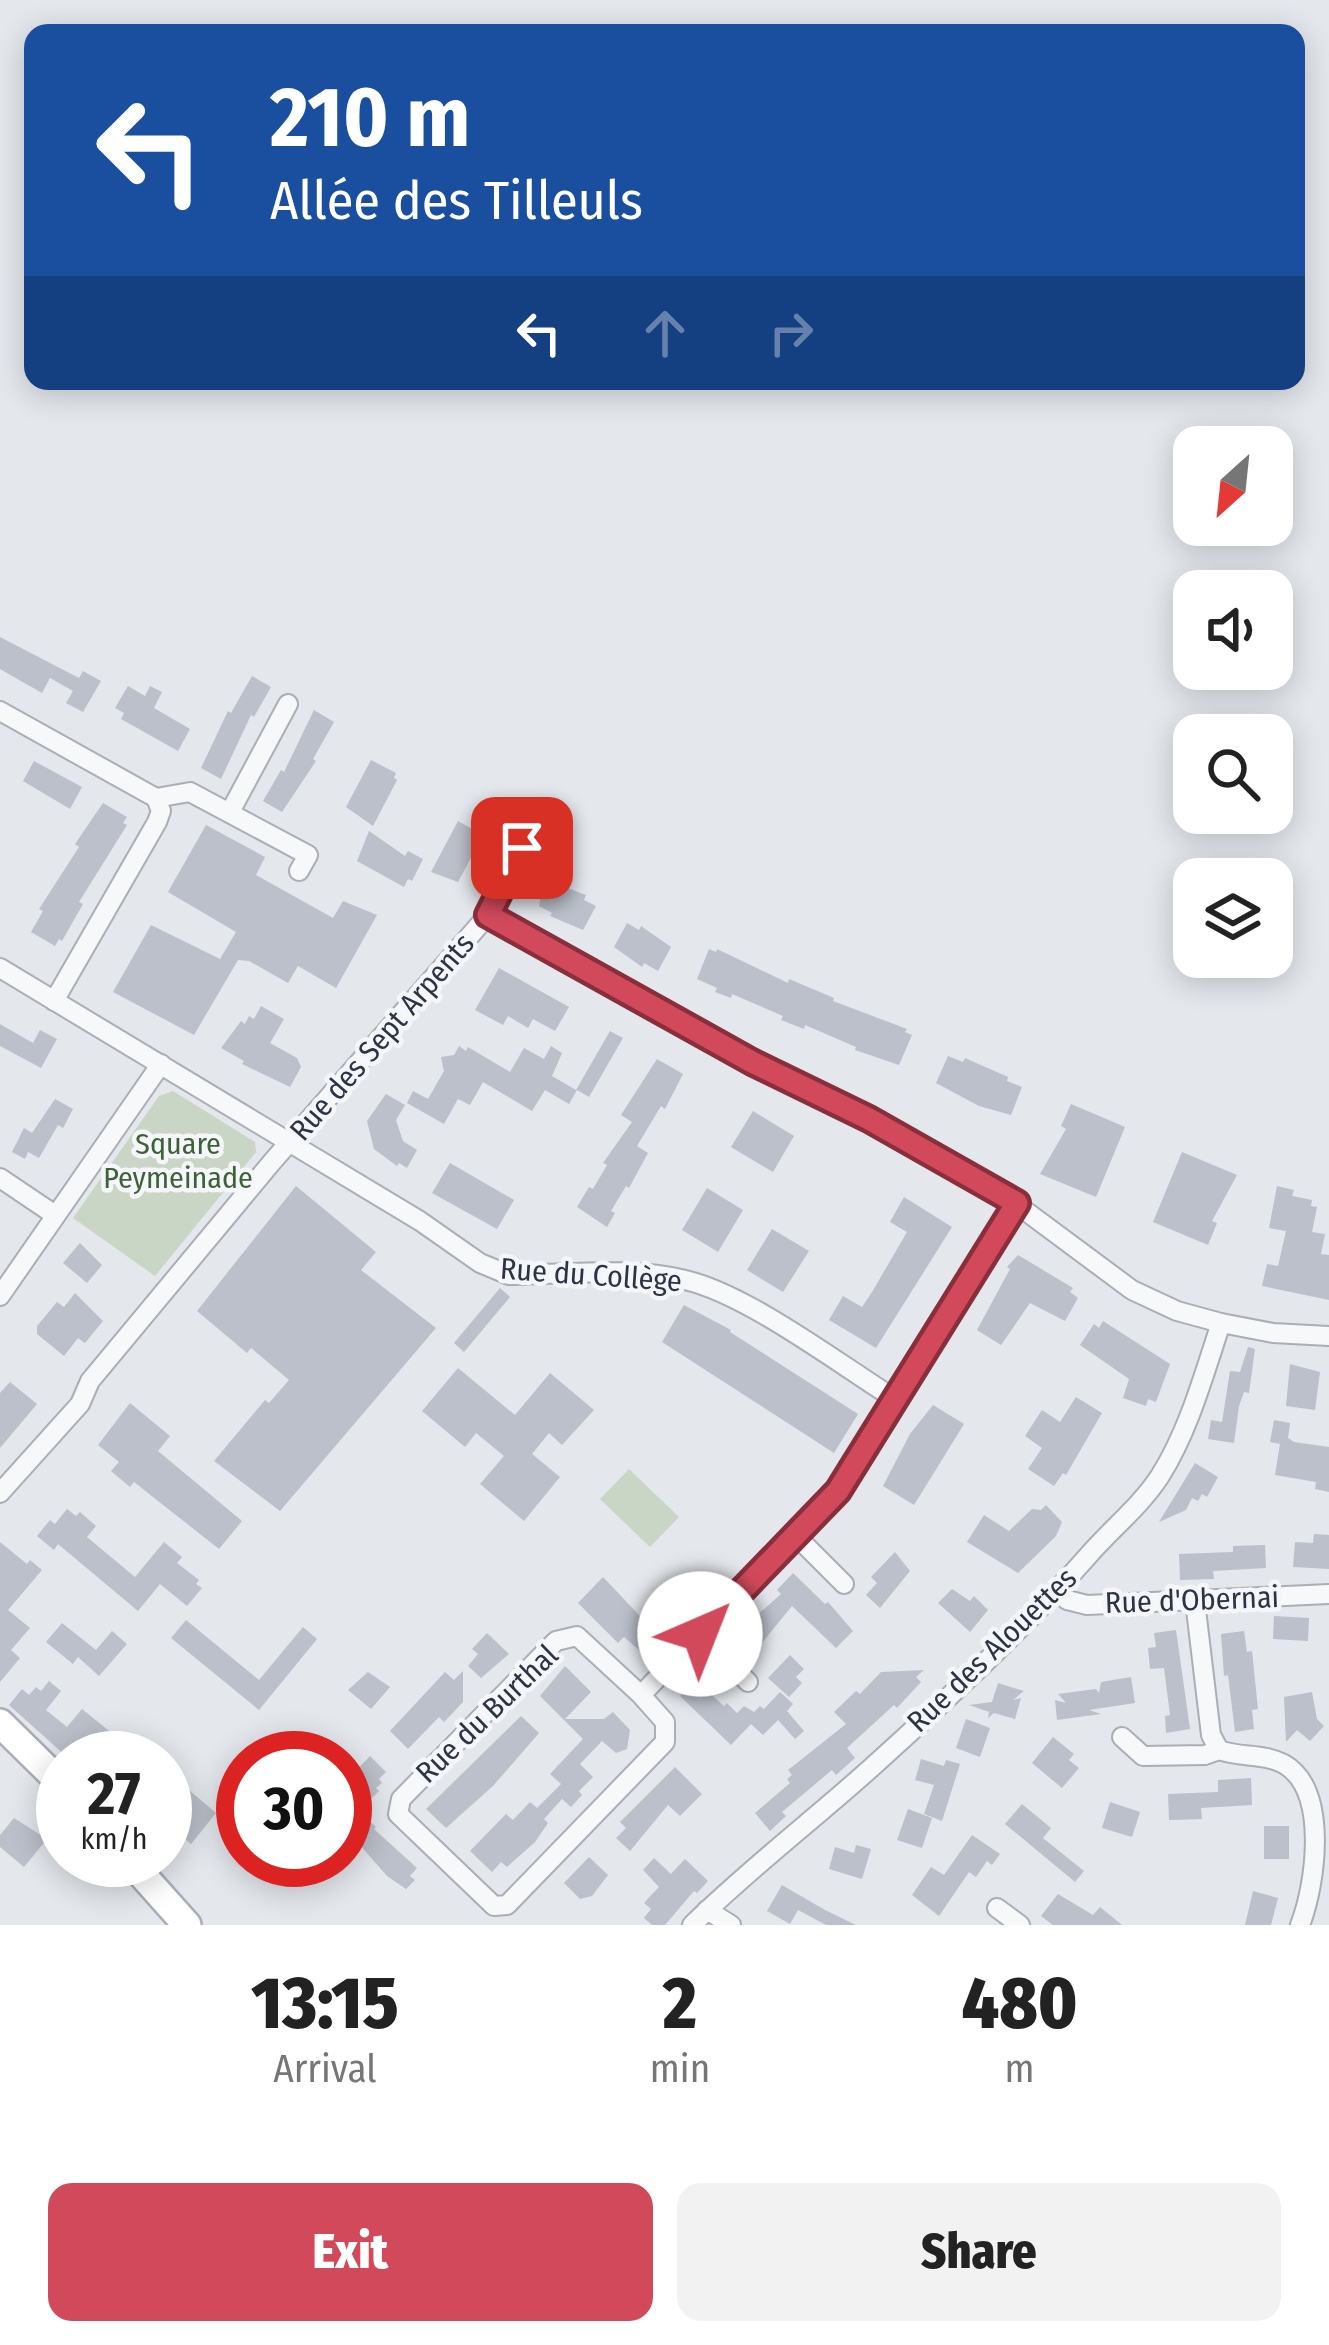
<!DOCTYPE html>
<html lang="en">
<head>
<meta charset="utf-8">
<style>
	:root { --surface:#fff; --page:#f2f2f2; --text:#222; --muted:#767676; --accent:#d1495b }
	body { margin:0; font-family:"Fira Sans Condensed",sans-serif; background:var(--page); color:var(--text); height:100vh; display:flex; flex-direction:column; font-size:45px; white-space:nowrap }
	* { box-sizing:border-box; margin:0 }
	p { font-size:39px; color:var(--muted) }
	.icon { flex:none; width:66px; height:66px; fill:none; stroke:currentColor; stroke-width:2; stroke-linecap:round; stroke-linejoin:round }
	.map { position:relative; height:1925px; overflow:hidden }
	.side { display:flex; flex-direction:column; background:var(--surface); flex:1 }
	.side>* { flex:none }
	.hud { position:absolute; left:24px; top:24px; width:1281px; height:366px; border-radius:24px; box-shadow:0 6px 30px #0003; background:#1a4fa0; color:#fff; overflow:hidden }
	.needle { width:78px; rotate:207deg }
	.buttons { position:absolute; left:1173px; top:426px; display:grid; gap:24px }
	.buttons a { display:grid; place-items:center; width:120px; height:120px; border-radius:24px; background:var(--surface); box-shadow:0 6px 30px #0003; font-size:60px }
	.speed { position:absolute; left:36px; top:1731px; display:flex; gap:24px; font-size:60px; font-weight:700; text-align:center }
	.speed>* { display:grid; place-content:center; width:156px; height:156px; border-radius:50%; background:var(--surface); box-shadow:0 6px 30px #0003; line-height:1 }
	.speed small { font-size:30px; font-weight:400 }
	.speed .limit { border:18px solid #d22; background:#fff; color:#111 }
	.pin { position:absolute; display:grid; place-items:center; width:102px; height:102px; color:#fff; margin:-51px; border-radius:24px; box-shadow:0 6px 18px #0006 }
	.me { position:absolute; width:132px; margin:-66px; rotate:44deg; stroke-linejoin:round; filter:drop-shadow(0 0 9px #0008) }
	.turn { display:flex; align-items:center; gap:42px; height:252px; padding:0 48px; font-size:54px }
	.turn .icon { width:156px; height:156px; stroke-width:2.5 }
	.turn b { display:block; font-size:84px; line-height:102px }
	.lanes { display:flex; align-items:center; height:114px; padding:0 48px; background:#0003; justify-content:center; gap:60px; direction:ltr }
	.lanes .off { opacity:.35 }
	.eta { display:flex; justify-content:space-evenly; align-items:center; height:204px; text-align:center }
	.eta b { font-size:72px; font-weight:800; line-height:84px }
	.cta { display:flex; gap:24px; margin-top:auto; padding:24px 48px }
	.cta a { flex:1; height:138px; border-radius:24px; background:var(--accent); color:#fff; font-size:48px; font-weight:800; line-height:138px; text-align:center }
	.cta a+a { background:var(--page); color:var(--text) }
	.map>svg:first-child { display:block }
	.green { fill:#c9d6c5 }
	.building { fill:#bbc0ca }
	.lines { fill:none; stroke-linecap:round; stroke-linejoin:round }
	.street-casing { stroke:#a9aeb7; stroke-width:22 }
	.secondary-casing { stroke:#a9aeb7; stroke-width:32 }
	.street { stroke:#f7f8fa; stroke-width:18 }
	.secondary { stroke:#fff; stroke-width:27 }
	.route-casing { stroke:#882f3b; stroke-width:30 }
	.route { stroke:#d1495b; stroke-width:21 }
	.labels { text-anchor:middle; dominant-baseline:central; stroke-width:9; stroke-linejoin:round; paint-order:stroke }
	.street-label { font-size:30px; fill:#2b3445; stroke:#f4f6f9 }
	.park-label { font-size:30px; fill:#3f6138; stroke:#f4f6f9 }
</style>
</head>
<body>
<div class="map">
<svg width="1329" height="1925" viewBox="0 0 1329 1925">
	<rect width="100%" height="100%" fill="#e4e7ec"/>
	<g class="green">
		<polygon points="173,1091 255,1142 256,1152 155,1276 73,1218 159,1096"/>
		<polygon points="629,1469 679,1517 650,1547 600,1499"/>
	</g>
	<g class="building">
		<polygon points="0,637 79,678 83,671 101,681 83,712 66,703 73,691 50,678 42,693 0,669"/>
		<polygon points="252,676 271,687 254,717 251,715 221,779 201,768 228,711 231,713"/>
		<polygon points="128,686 145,696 150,686 162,692 154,708 190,729 178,751 121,719 124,713 115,708"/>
		<polygon points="314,710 334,722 313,759 316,761 282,812 263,801 281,770 284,772"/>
		<polygon points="371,760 396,773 394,778 397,780 373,826 346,807"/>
		<polygon points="34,761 82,787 70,809 23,781"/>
		<polygon points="103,803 127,817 123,823 127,825 79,902 83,904 62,941 59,939 55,946 31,932 43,911 39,909 79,847 75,844"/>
		<polygon points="458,821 483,835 458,882 431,872"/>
		<polygon points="206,825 265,857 256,875 333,918 343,901 377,915 336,988 298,966 288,983 249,961 238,960 194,1035 113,992 151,925 220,959 236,932 168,892"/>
		<polygon points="369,831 405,856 408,851 423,859 412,881 408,879 404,887 357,861"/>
		<polygon points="552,882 586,895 584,900 596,906 583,930 550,916 552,913 539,906 541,894"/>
		<polygon points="627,923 639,930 641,926 671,947 658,971 644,963 642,967 614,947"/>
		<polygon points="709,949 716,952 717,949 788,983 789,979 834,998 833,1001 907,1029 905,1032 912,1035 899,1065 855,1050 856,1047 805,1025 804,1029 781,1020 783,1016 732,994 731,998 715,992 717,988 697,979"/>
		<polygon points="499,968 569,1007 555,1031 533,1019 528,1028 508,1016 503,1025 475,1010"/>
		<polygon points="261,1006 284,1019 270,1043 297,1058 301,1067 290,1087 242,1064 244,1061 221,1048 241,1021 245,1024 249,1016 254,1019"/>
		<polygon points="0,1024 33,1043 40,1030 57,1039 41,1068 0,1046"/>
		<polygon points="610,1031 623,1038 589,1097 577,1090 569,1104 545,1090 532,1111 483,1082 470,1105 458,1099 444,1124 407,1103 413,1091 428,1099 444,1071 441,1057 454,1055 459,1046 466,1051 468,1047 510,1072 524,1048 544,1059 551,1046 562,1053 552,1076 576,1090"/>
		<polygon points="948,1056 963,1062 965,1058 1008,1077 1007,1081 1022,1087 1011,1115 979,1106 936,1083"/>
		<polygon points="657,1059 683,1074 665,1109 661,1106 637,1146 648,1153 629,1188 626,1186 611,1211 615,1213 607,1227 577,1207 589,1187 593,1189 607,1165 603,1163 632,1122 621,1115"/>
		<polygon points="386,1094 405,1105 396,1120 403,1141 417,1150 407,1168 399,1163 397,1166 374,1149 367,1121"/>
		<polygon points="55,1099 73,1109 63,1128 58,1125 39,1158 28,1152 25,1159 12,1152 24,1128 32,1133"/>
		<polygon points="1071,1104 1125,1127 1096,1197 1040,1174 1066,1129 1061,1126"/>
		<polygon points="753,1111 794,1136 773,1172 731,1147"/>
		<polygon points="1182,1152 1237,1175 1212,1221 1217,1223 1208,1245 1153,1222"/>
		<polygon points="450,1163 514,1200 497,1229 432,1193"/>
		<polygon points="296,1186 376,1252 361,1270 436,1328 280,1511 214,1461 265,1400 269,1403 289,1380 251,1348 247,1353 197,1311"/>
		<polygon points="1277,1186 1294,1190 1292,1196 1312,1200 1311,1206 1317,1207 1312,1232 1325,1234 1321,1254 1329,1255 1329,1300 1262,1286 1267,1264 1278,1266 1286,1231 1269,1228"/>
		<polygon points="707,1188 743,1210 718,1252 682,1230"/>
		<polygon points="904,1197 952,1227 876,1348 829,1320 843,1296 862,1307 872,1292 907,1232 890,1222"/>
		<polygon points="772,1229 809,1251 783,1292 747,1270"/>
		<polygon points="80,1243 102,1265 87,1283 63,1263"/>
		<polygon points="1018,1255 1073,1288 1070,1292 1078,1298 1065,1321 1030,1303 1001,1345 977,1330 1010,1269 1007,1267"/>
		<polygon points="500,1288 510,1297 464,1352 454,1343"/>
		<polygon points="75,1293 103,1321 85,1343 78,1338 64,1356 37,1334 37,1326 57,1302 64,1307"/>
		<polygon points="684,1305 731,1330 730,1332 858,1414 834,1453 662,1342"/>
		<polygon points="1103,1321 1170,1364 1156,1402 1148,1399 1146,1406 1123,1398 1129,1379 1080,1345 1094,1324 1099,1328"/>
		<polygon points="1248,1347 1255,1349 1249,1393 1244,1392 1239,1406 1234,1443 1208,1439 1211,1420 1222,1422 1230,1371 1240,1372"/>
		<polygon points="1290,1364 1320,1372 1315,1410 1286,1406"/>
		<polygon points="458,1368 515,1415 550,1373 594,1410 562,1445 549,1433 532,1454 560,1477 524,1521 480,1484 504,1456 476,1433 465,1447 422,1411"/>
		<polygon points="10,1382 37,1404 0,1448 0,1393"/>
		<polygon points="1076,1397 1102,1413 1066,1475 1063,1473 1054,1486 1028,1469 1042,1448 1025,1436 1042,1410 1060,1422"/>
		<polygon points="130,1403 170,1436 158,1451 242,1521 219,1549 134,1482 130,1487 111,1471 119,1462 98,1445"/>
		<polygon points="933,1405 964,1424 914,1505 883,1486 910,1434"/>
		<polygon points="1274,1420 1290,1423 1288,1438 1294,1442 1329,1447 1329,1492 1315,1489 1316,1482 1275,1475 1280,1444 1270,1442"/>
		<polygon points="1195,1463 1218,1477 1207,1497 1202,1494 1198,1501 1192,1498 1186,1510 1159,1522"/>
		<polygon points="1046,1505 1062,1522 1056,1536 1018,1573 967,1542 984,1515 1009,1531 1032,1509 1041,1510"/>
		<polygon points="67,1509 76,1516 80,1512 96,1526 87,1537 135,1577 164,1542 182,1557 177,1563 199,1580 196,1584 202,1588 187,1606 160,1584 138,1611 58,1544 54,1550 37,1536 50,1520 55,1524"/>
		<polygon points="1314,1534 1329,1535 1329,1569 1293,1567 1295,1542 1313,1543"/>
		<polygon points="0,1542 27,1564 30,1560 42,1570 8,1610 30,1628 11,1650 20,1658 0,1682"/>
		<polygon points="1265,1545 1266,1568 1213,1571 1214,1579 1180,1580 1179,1554 1233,1552 1233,1546"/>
		<polygon points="895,1552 910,1571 880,1608 866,1595 877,1583 871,1577"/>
		<polygon points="793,1573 825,1604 828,1602 853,1631 836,1648 792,1606 756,1650 749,1644 739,1654 727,1642 781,1594 777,1590"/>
		<polygon points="603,1577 654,1631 651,1634 660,1642 646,1656 624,1637 618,1643 578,1603"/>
		<polygon points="952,1589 970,1601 974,1596 988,1610 970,1632 938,1603"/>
		<polygon points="1274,1616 1309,1618 1308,1641 1273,1639"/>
		<polygon points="186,1620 259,1680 303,1627 317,1639 259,1710 171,1638"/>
		<polygon points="62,1623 96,1650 112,1631 127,1644 99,1676 78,1657 73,1664 46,1642"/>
		<polygon points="1176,1630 1190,1729 1166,1733 1165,1716 1170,1715 1164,1668 1150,1669 1148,1648 1156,1647 1154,1633"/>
		<polygon points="1244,1631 1247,1652 1252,1651 1258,1709 1252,1710 1254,1729 1235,1732 1228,1675 1224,1676 1221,1634"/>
		<polygon points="487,1633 509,1654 481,1678 468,1666 478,1654 472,1649"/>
		<polygon points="790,1655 804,1669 796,1677 802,1683 789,1697 768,1678"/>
		<polygon points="565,1666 591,1692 565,1719 604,1719 613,1712 630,1730 627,1749 616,1753 602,1741 580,1764 593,1777 579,1791 582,1795 571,1807 562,1799 544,1819 548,1823 535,1842 507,1867 501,1862 492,1872 470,1851 506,1814 513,1820 530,1802 537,1808 561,1784 550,1774 583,1739 540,1696"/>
		<polygon points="924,1670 916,1677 921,1682 897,1708 894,1705 847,1748 855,1758 836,1775 832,1770 782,1812 786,1816 770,1831 755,1813 790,1783 787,1779 792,1775 788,1770 846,1724 834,1712 856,1691 860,1694 881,1672"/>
		<polygon points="463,1671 463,1702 444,1722 439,1717 408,1749 390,1731 445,1672 454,1680"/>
		<polygon points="368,1672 390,1687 371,1709 348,1690"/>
		<polygon points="1131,1677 1135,1703 1089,1710 1101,1714 1057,1720 1055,1700 1066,1703 1058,1694 1096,1689 1099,1693 1101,1682"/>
		<polygon points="695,1680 724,1706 727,1703 737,1713 744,1706 754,1712 760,1706 764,1709 780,1692 793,1704 787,1711 804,1731 795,1739 778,1720 763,1735 751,1724 731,1745 680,1696"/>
		<polygon points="49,1681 61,1691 46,1710 67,1727 82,1709 119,1739 112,1747 126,1758 68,1758 9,1705 22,1689 29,1695 36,1687 41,1691"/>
		<polygon points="998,1683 1024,1691 1013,1700 1021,1698 1015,1719 994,1713 988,1718 989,1712 969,1705 992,1702"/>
		<polygon points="1312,1692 1317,1719 1324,1726 1310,1741 1297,1730 1286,1742 1284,1697"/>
		<polygon points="521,1716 539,1733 493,1786 446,1828 426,1809"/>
		<polygon points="966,1719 990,1728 980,1757 956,1748"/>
		<polygon points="1053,1737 1074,1754 1069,1760 1079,1768 1062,1788 1032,1763"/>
		<polygon points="370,1756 386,1772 379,1779 382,1783 376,1788 379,1791 359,1811 376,1827 374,1829 417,1868 410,1876 415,1880 406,1889 387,1876 345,1828 345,1797 362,1780 354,1773"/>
		<polygon points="921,1759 944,1766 946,1760 960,1764 942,1821 924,1814 934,1785 915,1780"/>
		<polygon points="675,1767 702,1794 680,1816 668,1805 630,1851 616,1838 626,1828 620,1822"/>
		<polygon points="1251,1778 1252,1805 1201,1808 1202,1819 1169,1820 1168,1794 1218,1792 1218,1780"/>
		<polygon points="177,1788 185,1795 189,1790 216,1813 191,1844 165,1823 165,1802"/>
		<polygon points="1110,1802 1140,1812 1132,1837 1102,1828"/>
		<polygon points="1022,1804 1051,1828 1043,1838 1084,1871 1075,1882 1005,1824"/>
		<polygon points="908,1809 932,1818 922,1848 897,1840"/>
		<polygon points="14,1818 47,1839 24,1867 0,1847 0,1835"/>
		<rect x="1264" y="1826" width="25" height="33"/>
		<polygon points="972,1835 1000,1854 992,1865 987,1861 976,1877 969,1872 939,1916 912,1895 931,1867 944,1875"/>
		<polygon points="856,1845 871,1849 862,1879 829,1869 835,1847 854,1853"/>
		<polygon points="589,1857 608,1875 592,1896 580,1899 564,1883"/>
		<polygon points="654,1858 671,1874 685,1859 708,1881 697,1893 694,1891 665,1925 652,1925 644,1918 651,1909 644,1903 659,1887 643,1870"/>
		<polygon points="782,1885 825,1910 856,1925 826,1925 798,1910 790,1924 767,1911"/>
		<polygon points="1253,1891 1278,1898 1271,1925 1245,1925"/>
		<polygon points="1058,1894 1093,1915 1100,1907 1122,1925 1053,1925 1041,1916"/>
	</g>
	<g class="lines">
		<defs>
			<g id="street">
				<polyline points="0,711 156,798"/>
				<polyline points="230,812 288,704"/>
				<polyline points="488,915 752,1062 869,1119 1000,1192 1132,1290 1177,1311 1221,1323 1273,1333 1329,1336"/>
				<path d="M0,968L420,1221L480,1263L509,1275C565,1275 630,1266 685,1280C747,1294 839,1364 895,1399"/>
				<polyline points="54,1001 157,822 161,811 156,798 190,792 308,855 299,871"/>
				<polyline points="0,1178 55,1215"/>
				<polyline points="0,1296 161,1064"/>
				<polyline points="0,1493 80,1404 90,1381 272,1162 488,915 522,848"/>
				<polyline points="796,1536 844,1584"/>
				<polyline points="1059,1592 1067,1600 1087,1605 1329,1594"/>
				<path d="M1195,1601L1211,1735L1219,1750C1241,1758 1263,1753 1284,1764C1329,1790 1316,1884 1300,1925"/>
				<polyline points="700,1634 748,1682"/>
				<polyline points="641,1695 577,1636 556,1641 401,1799 398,1814 494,1906 507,1905 665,1742 665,1722 641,1695 838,1491 1017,1203"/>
				<polyline points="1122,1737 1143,1756 1205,1755 1219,1750"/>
				<polyline points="997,1908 1020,1925"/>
				<polyline points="707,1910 731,1925"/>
				<path d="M692,1925C749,1869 812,1821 871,1768C945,1701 1021,1632 1087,1557C1111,1529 1139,1508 1160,1476C1189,1430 1204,1374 1221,1323"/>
			</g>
			<g id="secondary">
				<polyline points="0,1723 63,1785"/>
				<polyline points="129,1860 187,1925"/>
			</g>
		</defs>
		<use href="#street" class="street-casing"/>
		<use href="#secondary" class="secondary-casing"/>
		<use href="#street" class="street"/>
		<use href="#secondary" class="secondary"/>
	</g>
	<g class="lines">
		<defs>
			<polyline id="route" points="522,848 488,915 752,1062 869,1119 1017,1203 838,1491 700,1634"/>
		</defs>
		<use href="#route" class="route-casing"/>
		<use href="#route" class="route"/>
	</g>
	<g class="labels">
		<g class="street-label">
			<text transform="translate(382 1037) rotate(-49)">Rue des Sept Arpents</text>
			<text transform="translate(591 1275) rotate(4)">Rue du Collège</text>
			<text transform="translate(1192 1600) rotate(-2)">Rue d'Obernai</text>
			<text transform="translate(992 1650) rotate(-44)">Rue des Alouettes</text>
			<text transform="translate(487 1714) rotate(-44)">Rue du Burthal</text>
		</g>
		<g class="park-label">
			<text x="178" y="1144">Square<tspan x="178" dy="34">Peymeinade</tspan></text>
		</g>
	</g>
</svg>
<div class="buttons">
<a><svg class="needle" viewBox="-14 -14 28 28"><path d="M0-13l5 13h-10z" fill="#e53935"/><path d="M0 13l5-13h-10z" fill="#767676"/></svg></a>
<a><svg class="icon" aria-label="sound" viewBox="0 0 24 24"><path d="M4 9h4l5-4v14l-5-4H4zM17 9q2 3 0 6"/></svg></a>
<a><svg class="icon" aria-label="search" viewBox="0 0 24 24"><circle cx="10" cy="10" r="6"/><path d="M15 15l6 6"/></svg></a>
<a><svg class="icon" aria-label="layers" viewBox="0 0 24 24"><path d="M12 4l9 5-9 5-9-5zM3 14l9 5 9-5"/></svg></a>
</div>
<div class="speed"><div>27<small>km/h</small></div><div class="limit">30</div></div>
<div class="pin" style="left:522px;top:848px;background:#d93025"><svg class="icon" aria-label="arrive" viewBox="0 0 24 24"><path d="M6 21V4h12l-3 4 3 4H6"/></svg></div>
<svg class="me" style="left:700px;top:1634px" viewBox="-20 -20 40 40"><circle r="19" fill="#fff"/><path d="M0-13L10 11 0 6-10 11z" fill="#d1495b"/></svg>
<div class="hud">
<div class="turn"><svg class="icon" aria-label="left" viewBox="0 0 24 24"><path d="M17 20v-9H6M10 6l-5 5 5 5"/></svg><div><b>210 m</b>Allée des Tilleuls</div></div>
<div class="lanes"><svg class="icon" aria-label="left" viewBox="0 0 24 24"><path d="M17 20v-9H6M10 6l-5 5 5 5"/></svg><svg class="icon off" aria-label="ahead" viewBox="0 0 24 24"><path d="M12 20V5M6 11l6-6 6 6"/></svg><svg class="icon off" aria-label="right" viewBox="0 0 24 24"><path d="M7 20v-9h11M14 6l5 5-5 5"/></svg></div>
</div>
</div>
<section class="side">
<div class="eta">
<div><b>13:15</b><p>Arrival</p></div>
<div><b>2</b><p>min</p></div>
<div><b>480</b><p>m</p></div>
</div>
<div class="cta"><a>Exit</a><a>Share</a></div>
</section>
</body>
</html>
